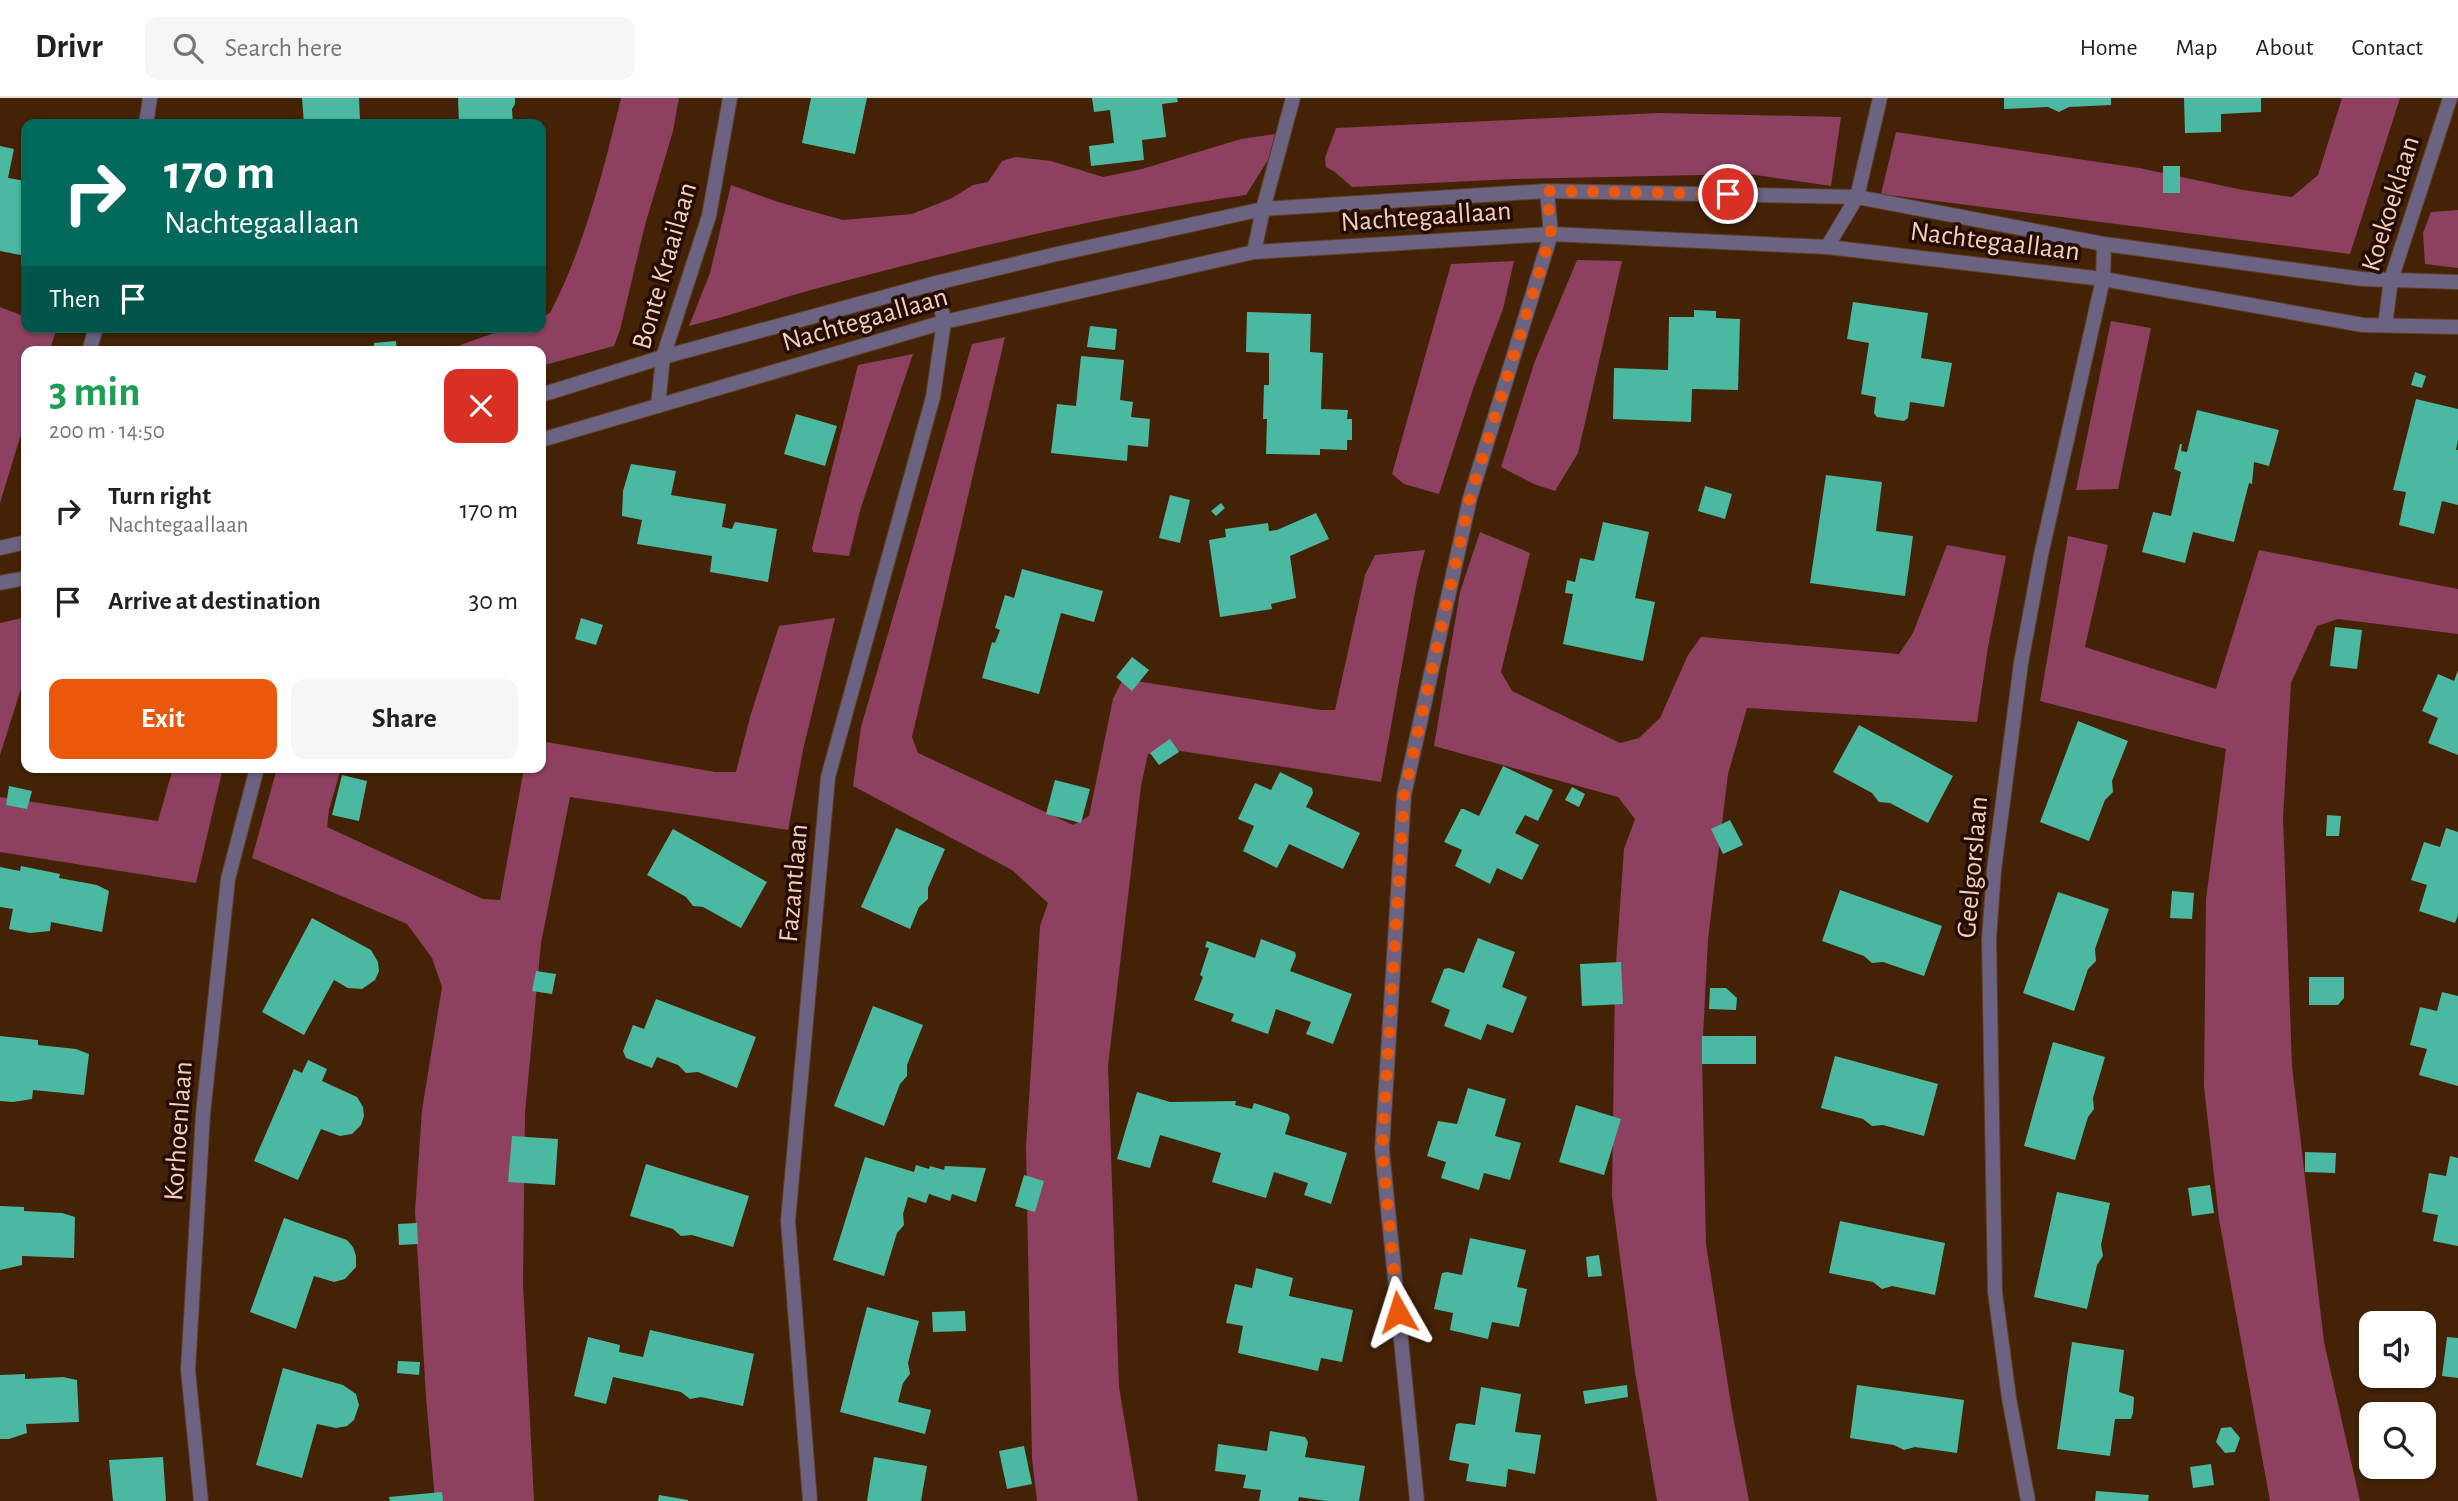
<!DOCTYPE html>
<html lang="en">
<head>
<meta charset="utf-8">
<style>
	:root { --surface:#fff; --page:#f6f6f6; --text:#202124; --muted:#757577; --line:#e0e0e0; --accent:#ea580c }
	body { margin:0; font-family:"Alegreya Sans",sans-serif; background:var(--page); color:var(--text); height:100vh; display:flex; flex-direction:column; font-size:26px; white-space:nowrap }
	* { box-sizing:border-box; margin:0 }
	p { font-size:23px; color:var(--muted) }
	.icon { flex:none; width:38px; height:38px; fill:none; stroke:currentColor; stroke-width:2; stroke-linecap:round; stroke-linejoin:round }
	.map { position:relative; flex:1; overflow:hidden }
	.details { position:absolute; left:21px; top:248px; width:525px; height:427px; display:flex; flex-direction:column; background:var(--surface); border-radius:14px; box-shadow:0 2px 5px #0004 }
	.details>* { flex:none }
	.hud { position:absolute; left:21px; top:21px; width:525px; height:214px; border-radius:14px; box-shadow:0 2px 5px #0004; background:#00695c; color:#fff; overflow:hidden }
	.tools { position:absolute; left:2359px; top:1213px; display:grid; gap:14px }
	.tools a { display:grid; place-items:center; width:77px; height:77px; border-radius:14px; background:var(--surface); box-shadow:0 2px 5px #0004; font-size:35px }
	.pin { position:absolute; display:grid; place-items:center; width:60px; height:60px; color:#fff; margin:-30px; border:4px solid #fff; border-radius:50%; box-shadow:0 2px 7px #0007 }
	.me { position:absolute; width:77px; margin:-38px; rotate:354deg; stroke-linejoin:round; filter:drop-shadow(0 0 5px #0008) }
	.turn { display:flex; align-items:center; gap:24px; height:147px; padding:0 28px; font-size:32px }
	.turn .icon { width:91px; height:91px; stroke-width:2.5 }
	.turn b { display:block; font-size:49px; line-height:60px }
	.then { display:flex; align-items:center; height:66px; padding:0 28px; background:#0003; gap:14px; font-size:26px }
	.round { display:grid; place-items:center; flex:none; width:74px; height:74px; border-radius:14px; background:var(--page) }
	.summary { display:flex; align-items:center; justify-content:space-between; height:119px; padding:0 28px }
	h1 { font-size:42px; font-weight:700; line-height:52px; color:#1e9e55 }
	.action { display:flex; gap:14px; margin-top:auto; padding:14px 28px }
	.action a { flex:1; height:80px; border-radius:14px; background:var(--accent); color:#fff; font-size:28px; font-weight:700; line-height:80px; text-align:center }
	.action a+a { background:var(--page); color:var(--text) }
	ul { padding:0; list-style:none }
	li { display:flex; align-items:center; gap:21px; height:91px; padding:0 28px }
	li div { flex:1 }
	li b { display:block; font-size:26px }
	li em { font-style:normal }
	header { display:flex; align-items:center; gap:42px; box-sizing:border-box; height:98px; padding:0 35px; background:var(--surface); border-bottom:2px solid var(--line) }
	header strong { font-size:33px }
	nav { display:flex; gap:38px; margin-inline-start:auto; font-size:24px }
	.search { width:490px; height:63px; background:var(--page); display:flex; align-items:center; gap:18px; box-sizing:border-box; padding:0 24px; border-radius:14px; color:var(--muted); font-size:26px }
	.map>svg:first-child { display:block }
	.forest { fill:#8e4060 }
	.building { fill:#4bb9a1 }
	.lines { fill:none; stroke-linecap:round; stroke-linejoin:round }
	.street-casing { stroke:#5f3e22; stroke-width:16 }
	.street { stroke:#6b6381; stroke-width:14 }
	.route { stroke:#ea580c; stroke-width:12; stroke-dasharray:0 21.6 }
	.labels { text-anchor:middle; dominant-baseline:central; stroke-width:7; stroke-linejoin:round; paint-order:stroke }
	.street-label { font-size:28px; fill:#f4d0b7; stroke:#250c00 }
</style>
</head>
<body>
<header>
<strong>Drivr</strong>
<div class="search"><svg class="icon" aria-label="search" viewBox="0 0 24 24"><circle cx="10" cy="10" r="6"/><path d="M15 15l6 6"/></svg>Search here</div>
<nav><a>Home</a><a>Map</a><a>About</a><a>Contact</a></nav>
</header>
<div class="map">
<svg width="2458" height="1403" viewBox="0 0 2458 1403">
	<rect width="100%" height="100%" fill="#432206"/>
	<g class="forest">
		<path d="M621,0H679L673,33L645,127L620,232L614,248L541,268V254H441L511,229H541V219L550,215C584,150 604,71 621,0Z"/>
		<polygon points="2342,0 2400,0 2350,156 1881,96 1896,34 2139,70 2243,92 2292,99 2318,77"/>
		<polygon points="1659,15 1841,19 1831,88 1749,76 1512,81 1352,89 1335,74 1326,69 1325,60 1336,30"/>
		<path d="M1275,36L1268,62L1246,97C1104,117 961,152 822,189C777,201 734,217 689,228L710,175L731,87L778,104L843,122L912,116L952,100L973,87L988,84L1002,63L1015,59L1051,63L1103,79L1142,71L1241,41Z"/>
		<polygon points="2458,112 2458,170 2425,166 2423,135 2431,114"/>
		<polygon points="1577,162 1622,163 1578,355 1555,393 1534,386 1501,369 1535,263"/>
		<polygon points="1514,163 1503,211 1473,291 1439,396 1404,386 1392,376 1451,166"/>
		<polygon points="0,209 26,219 26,229 57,230 49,254 26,254 26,320 0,405"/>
		<polygon points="2111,223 2151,230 2118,391 2076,392"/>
		<polygon points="1005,239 912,639 918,655 1073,727 1089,718 1113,601 1123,581 1321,612 1335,612 1365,477 1375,457 1425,452 1417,483 1381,684 1174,652 1148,656 1141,688 1108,968 1119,1289 1138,1403 1037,1403 1032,1360 1026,1049 1040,828 1048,805 1012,772 853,688 861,629 972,246"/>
		<polygon points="913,256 861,409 849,458 813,454 812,450 858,267"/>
		<polygon points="1480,434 1530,455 1501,574 1512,593 1620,645 1639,640 1660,620 1688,557 1701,539 1899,556 1913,535 1947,447 2006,458 1988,549 1977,624 1747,610 1728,676 1708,841 1702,959 1706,1146 1732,1313 1749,1403 1657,1403 1635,1274 1612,1098 1615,879 1624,751 1635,721 1618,699 1434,648 1460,494"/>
		<polygon points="2068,438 2108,447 2085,549 2216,591 2259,452 2458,491 2458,536 2338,521 2317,528 2291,585 2283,720 2292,968 2324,1244 2360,1403 2270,1403 2219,1121 2204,989 2206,801 2226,651 2040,603"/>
		<polygon points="26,519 26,575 0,657 0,525"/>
		<polygon points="835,520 803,652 788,732 570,699 541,845 525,1015 523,1185 534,1403 435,1403 426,1299 415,1113 422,1012 442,889 432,860 407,826 252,760 277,670 341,670 329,712 327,729 483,801 500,802 524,670 541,670 541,643 715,674 736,674 750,619 779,528"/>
		<polygon points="173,670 223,670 196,785 0,754 0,699 158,723"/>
	</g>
	<g class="building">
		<polygon points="302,0 359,0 360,22 333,24 331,26 304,26"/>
		<polygon points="458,0 515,0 515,6 512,11 513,26 459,26"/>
		<polygon points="811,0 867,0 855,56 802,45"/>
		<polygon points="1092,0 1177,0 1178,4 1162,6 1166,39 1142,42 1144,62 1091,68 1089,48 1114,45 1110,12 1094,14"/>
		<polygon points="2004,0 2111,0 2111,7 2069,9 2059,14 2048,9 2004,11"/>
		<polygon points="2184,0 2261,0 2261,14 2221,16 2221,34 2185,35"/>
		<polygon points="0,48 14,51 8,80 26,83 26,158 0,153"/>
		<rect x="2163" y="68" width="17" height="27"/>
		<polygon points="1853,204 1928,215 1921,260 1952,265 1944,309 1910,304 1908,320 1904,323 1877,319 1874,315 1876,299 1861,296 1869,245 1847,241"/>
		<polygon points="1694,212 1716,213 1716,220 1740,221 1738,292 1692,291 1691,324 1613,321 1614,270 1668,272 1669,219 1694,219"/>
		<polygon points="1247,214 1311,216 1310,254 1323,255 1321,311 1348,312 1347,321 1352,321 1352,342 1347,342 1347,352 1320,351 1320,357 1266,356 1267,321 1263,321 1264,287 1269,287 1269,255 1246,254"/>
		<polygon points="1090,228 1117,231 1115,252 1087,249"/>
		<polygon points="396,243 397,254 374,254 374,245"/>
		<polygon points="1081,258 1124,262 1120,302 1133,304 1131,319 1150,321 1148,349 1128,347 1127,363 1051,355 1057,306 1076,308"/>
		<polygon points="2415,274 2426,278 2422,290 2411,287"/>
		<polygon points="2416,301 2458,311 2458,342 2456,352 2458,352 2458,407 2442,403 2434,436 2399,427 2406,394 2393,392"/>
		<polygon points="2197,312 2279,332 2269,368 2254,364 2252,386 2249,385 2234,444 2193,434 2185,465 2142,454 2153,414 2171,418 2181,374 2174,371 2180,346 2182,346 2181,353 2187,354"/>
		<polygon points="796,316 837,328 825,368 784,356"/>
		<polygon points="631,366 676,373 671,397 726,406 722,429 732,431 735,424 777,431 768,484 710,474 712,458 637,446 642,422 622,418 623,393"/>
		<polygon points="1826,377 1882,384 1876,433 1913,438 1905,498 1810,485"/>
		<polygon points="1705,388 1732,396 1725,421 1698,413"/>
		<polygon points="1170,397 1190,402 1180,445 1159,440"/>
		<polygon points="1221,405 1225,410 1216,418 1211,413"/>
		<polygon points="1316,415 1329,441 1290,458 1296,500 1271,506 1272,511 1220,519 1209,442 1226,439 1225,431 1268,425 1269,433 1277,432"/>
		<polygon points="1603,424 1649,434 1635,500 1655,504 1643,563 1563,546 1573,496 1565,495 1567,482 1575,484 1580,460 1594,463"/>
		<polygon points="1022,471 1103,493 1094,524 1061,515 1039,596 982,580 992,544 995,545 1000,532 995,530 1005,497 1014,500"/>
		<polygon points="581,520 603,527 596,547 575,541"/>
		<polygon points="2335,529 2362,532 2357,571 2330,568"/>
		<polygon points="1132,559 1149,572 1132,593 1116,579"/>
		<polygon points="2458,572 2458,657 2428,645 2438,620 2422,613 2438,576 2454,583"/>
		<polygon points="2078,623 2128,643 2112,683 2113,694 2105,702 2089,743 2040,724"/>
		<polygon points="1859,627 1953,678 1928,725 1890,705 1879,704 1872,695 1833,674"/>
		<polygon points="1170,641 1179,654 1159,667 1150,655"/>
		<polygon points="1503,668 1553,692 1538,723 1525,717 1515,735 1539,747 1522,782 1497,770 1490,786 1455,768 1462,752 1444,744 1461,711 1464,711 1479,718"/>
		<polygon points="1280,674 1312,690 1313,695 1306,709 1360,735 1343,771 1289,746 1277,770 1243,753 1254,728 1238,721 1255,685 1271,692"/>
		<polygon points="342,677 367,683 359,723 332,717"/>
		<polygon points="1055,682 1090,691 1081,725 1046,716"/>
		<polygon points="9,688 32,693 27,711 6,707"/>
		<polygon points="1572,689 1585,696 1579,709 1565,702"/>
		<polygon points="2327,717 2341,718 2339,738 2326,738"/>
		<polygon points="1730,722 1743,747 1723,756 1711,731"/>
		<polygon points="896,730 945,751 928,790 928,801 919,809 910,831 861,809"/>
		<polygon points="2446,730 2458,734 2458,817 2455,825 2419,813 2427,787 2411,782 2424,744 2440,749"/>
		<polygon points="673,731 767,784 741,830 703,809 693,808 686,799 647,777"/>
		<polygon points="21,768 60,776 59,780 97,787 109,793 102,834 51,824 50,833 30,835 9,831 13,811 0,809 0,769 20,773"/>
		<polygon points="1840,792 1942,828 1924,878 1883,864 1872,865 1864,858 1822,843"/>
		<polygon points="2172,793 2194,795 2192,821 2170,820"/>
		<polygon points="2058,794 2109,811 2095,851 2096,863 2088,871 2074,913 2023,895"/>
		<polygon points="312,820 371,852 378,864 379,873 375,882 362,891 348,890 334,882 304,937 262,914"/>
		<polygon points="1478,840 1515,854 1502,889 1527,899 1513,935 1487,926 1481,942 1444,928 1450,912 1431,904 1444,871 1449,870 1464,875"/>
		<polygon points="1261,841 1295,854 1296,858 1290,873 1352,896 1333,946 1306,936 1311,924 1276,911 1268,936 1231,923 1234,916 1194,902 1203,879 1200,877 1209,850 1205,849 1207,843 1255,860"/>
		<polygon points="1621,864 1623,906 1582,908 1580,866"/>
		<polygon points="536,873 556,876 552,896 532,893"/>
		<polygon points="2309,879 2344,879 2344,900 2338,907 2309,907"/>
		<polygon points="1710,890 1726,890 1737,900 1736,912 1709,911"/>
		<polygon points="2442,894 2458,898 2458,988 2419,977 2427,951 2410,947 2420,909 2437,913"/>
		<polygon points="656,901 756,939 737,990 698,974 686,975 678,967 657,959 652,970 626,960 623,953 633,927 644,931"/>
		<polygon points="873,908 923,927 907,967 907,978 900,986 884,1028 834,1008"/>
		<polygon points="0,938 38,942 38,947 76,951 89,956 84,997 33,992 32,1001 13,1004 0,1003"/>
		<rect x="1702" y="938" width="54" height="28"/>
		<polygon points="2053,944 2105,959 2093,1000 2094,1011 2088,1019 2075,1062 2024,1048"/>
		<polygon points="1835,958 1938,986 1924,1038 1883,1027 1872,1028 1863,1021 1821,1010"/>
		<polygon points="308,962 327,971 322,983 357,999 363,1009 364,1018 361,1027 352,1036 340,1038 321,1031 298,1082 254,1063 294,971 302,975"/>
		<polygon points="1468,990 1506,1001 1495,1038 1521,1045 1510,1082 1484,1075 1479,1092 1441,1080 1446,1064 1427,1058 1438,1023 1457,1026"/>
		<polygon points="1137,994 1170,1004 1236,1003 1235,1007 1252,1011 1254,1005 1288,1016 1290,1020 1285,1036 1347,1055 1331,1106 1304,1097 1308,1085 1274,1074 1266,1100 1212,1084 1221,1055 1160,1037 1150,1070 1117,1061"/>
		<polygon points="1576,1007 1621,1021 1604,1077 1559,1064"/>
		<polygon points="512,1038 558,1041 555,1087 508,1084"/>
		<polygon points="2305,1054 2336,1055 2335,1075 2305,1074"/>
		<polygon points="2450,1058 2458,1060 2458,1148 2433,1143 2438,1117 2422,1114 2429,1075 2446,1078"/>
		<polygon points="865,1059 914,1074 916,1067 929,1071 930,1068 944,1072 945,1068 986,1070 976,1104 952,1096 950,1103 929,1096 926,1105 908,1099 903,1116 904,1127 897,1135 884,1178 833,1162"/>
		<polygon points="646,1066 749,1098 733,1149 692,1137 681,1138 673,1131 630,1118"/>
		<polygon points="1024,1077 1044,1083 1035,1114 1015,1108"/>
		<polygon points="2210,1087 2214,1115 2192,1118 2188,1090"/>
		<polygon points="2057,1094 2110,1105 2101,1147 2103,1158 2097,1167 2087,1211 2034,1199"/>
		<polygon points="0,1108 24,1109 24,1113 62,1115 75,1119 74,1160 22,1158 22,1167 0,1172"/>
		<polygon points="284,1120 347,1142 353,1149 356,1158 356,1169 345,1181 334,1184 314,1178 296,1231 250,1214"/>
		<polygon points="1840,1123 1945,1145 1935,1197 1892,1188 1882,1191 1873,1184 1829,1175"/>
		<polygon points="417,1125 418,1146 399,1147 398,1126"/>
		<polygon points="1470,1140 1526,1152 1517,1189 1527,1191 1519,1229 1492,1224 1488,1241 1450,1232 1453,1215 1434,1211 1442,1175 1447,1174 1462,1177"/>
		<polygon points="1599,1157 1602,1178 1588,1179 1586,1159"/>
		<polygon points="1256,1170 1293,1180 1289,1198 1353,1212 1342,1264 1321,1260 1318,1273 1238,1255 1243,1228 1226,1225 1235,1186 1252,1190"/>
		<polygon points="867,1209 919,1223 908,1265 910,1276 903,1285 898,1304 931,1312 925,1336 840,1314"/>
		<polygon points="965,1213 966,1233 933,1234 932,1214"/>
		<polygon points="650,1232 754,1256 743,1308 701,1299 690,1301 681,1294 613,1279 606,1306 574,1298 588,1239 620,1247 619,1254 643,1259"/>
		<polygon points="2447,1239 2458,1240 2458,1280 2442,1278"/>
		<polygon points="2072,1244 2124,1252 2119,1294 2134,1299 2133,1315 2131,1321 2115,1321 2110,1358 2057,1351"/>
		<polygon points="398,1263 420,1264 419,1277 397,1275"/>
		<polygon points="283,1270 343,1287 356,1296 359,1307 354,1322 347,1328 336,1330 317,1326 302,1380 256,1367"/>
		<polygon points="25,1276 25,1281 63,1279 77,1282 79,1324 26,1326 27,1335 9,1341 0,1341 0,1277"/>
		<polygon points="1627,1287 1628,1299 1585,1306 1583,1293"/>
		<polygon points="1857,1287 1964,1302 1957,1355 1915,1349 1904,1352 1894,1347 1850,1340"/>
		<polygon points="1481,1289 1521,1296 1515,1334 1541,1337 1535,1376 1508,1371 1506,1389 1466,1383 1469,1366 1449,1362 1456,1326 1460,1325 1475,1327"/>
		<polygon points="2231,1329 2240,1340 2235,1354 2225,1355 2216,1344 2221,1330"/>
		<polygon points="1270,1333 1305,1339 1308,1344 1305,1359 1365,1368 1359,1403 1326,1403 1299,1399 1298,1403 1259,1403 1261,1392 1243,1390 1246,1377 1215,1373 1218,1346 1267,1353"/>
		<polygon points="1024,1348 1032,1386 1007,1391 999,1353"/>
		<polygon points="163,1359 166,1403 113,1403 109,1362"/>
		<polygon points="874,1359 927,1368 921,1403 867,1403"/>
		<polygon points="2211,1366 2214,1387 2193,1390 2190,1369"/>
		<polygon points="2096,1393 2149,1397 2148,1403 2095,1403"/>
		<polygon points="442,1394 443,1403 390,1403 389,1399"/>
		<polygon points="659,1397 688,1402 688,1403 658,1403"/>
	</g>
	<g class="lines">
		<defs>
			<g id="street">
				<polyline points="146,26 150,0"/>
				<polyline points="1827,149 1857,99 1880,0"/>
				<polyline points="1254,154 1263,111 1293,0"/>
				<polyline points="2385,227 2391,182 2450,0"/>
				<polyline points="89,254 96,229"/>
				<polyline points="541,297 663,259 936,185 1057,156 1263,111 1547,93 1857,99 2104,146 2362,181 2458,184"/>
				<polyline points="658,308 663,259 709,118 730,0"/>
				<polyline points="541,342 944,224 1254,154 1551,136 1827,149 2103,181 2363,227 2458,229"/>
				<polyline points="0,450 26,444"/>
				<polyline points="0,485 26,480"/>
				<polyline points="201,1403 188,1272 203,1016 228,781 257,670"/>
				<polyline points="810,1403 788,1123 828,679 933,299 944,224 936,185"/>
				<polyline points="1417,1403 1382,1051 1404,697 1470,400 1551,136 1547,93"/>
				<polyline points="2028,1403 2009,1300 1995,1194 1989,841 1994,772 2021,565 2041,457 2103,181 2104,146"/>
			</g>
		</defs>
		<use href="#street" class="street-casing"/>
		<use href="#street" class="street"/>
	</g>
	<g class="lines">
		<polyline class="route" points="1398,1214 1382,1051 1404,697 1470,400 1551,136 1547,93 1728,96"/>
	</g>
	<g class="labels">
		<g class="street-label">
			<text transform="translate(2391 106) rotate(-73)">Koekoeklaan</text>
			<text transform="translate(1426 119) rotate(-4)">Nachtegaallaan</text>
			<text transform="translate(1995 144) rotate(7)">Nachtegaallaan</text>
			<text transform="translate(665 168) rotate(-74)">Bonte Kraailaan</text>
			<text transform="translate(865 222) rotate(-16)">Nachtegaallaan</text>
			<text transform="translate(1973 769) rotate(-85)">Geelgorslaan</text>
			<text transform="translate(794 785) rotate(-85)">Fazantlaan</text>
			<text transform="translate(179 1033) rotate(-86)">Korhoenlaan</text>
		</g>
	</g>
</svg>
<div class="tools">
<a><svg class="icon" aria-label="sound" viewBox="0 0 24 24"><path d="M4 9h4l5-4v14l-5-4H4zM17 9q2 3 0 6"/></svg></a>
<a><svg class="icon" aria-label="search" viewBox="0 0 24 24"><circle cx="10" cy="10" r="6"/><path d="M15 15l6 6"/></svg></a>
</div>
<div class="pin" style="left:1728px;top:96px;background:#d93025"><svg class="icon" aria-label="arrive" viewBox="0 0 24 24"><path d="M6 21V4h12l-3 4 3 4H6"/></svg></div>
<svg class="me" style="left:1398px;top:1214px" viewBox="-20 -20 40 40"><path d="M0-17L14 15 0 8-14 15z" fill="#ea580c" stroke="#fff" stroke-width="4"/></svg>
<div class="hud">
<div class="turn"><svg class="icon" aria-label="right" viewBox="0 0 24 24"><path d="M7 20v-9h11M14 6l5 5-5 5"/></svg><div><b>170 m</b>Nachtegaallaan</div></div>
<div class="then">Then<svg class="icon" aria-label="arrive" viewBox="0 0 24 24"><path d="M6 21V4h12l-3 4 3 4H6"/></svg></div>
</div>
<section class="details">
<div class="summary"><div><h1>3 min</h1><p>200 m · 14:50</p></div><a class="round" style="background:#d93025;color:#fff"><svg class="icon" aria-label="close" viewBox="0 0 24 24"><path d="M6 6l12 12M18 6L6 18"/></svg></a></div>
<ul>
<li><svg class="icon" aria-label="right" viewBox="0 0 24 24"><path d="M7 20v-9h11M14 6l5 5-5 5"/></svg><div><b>Turn right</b><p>Nachtegaallaan</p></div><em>170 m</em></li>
<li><svg class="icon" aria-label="arrive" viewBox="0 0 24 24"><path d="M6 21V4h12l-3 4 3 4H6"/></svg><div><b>Arrive at destination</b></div><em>30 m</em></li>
</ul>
<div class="action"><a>Exit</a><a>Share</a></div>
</section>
</div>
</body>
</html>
